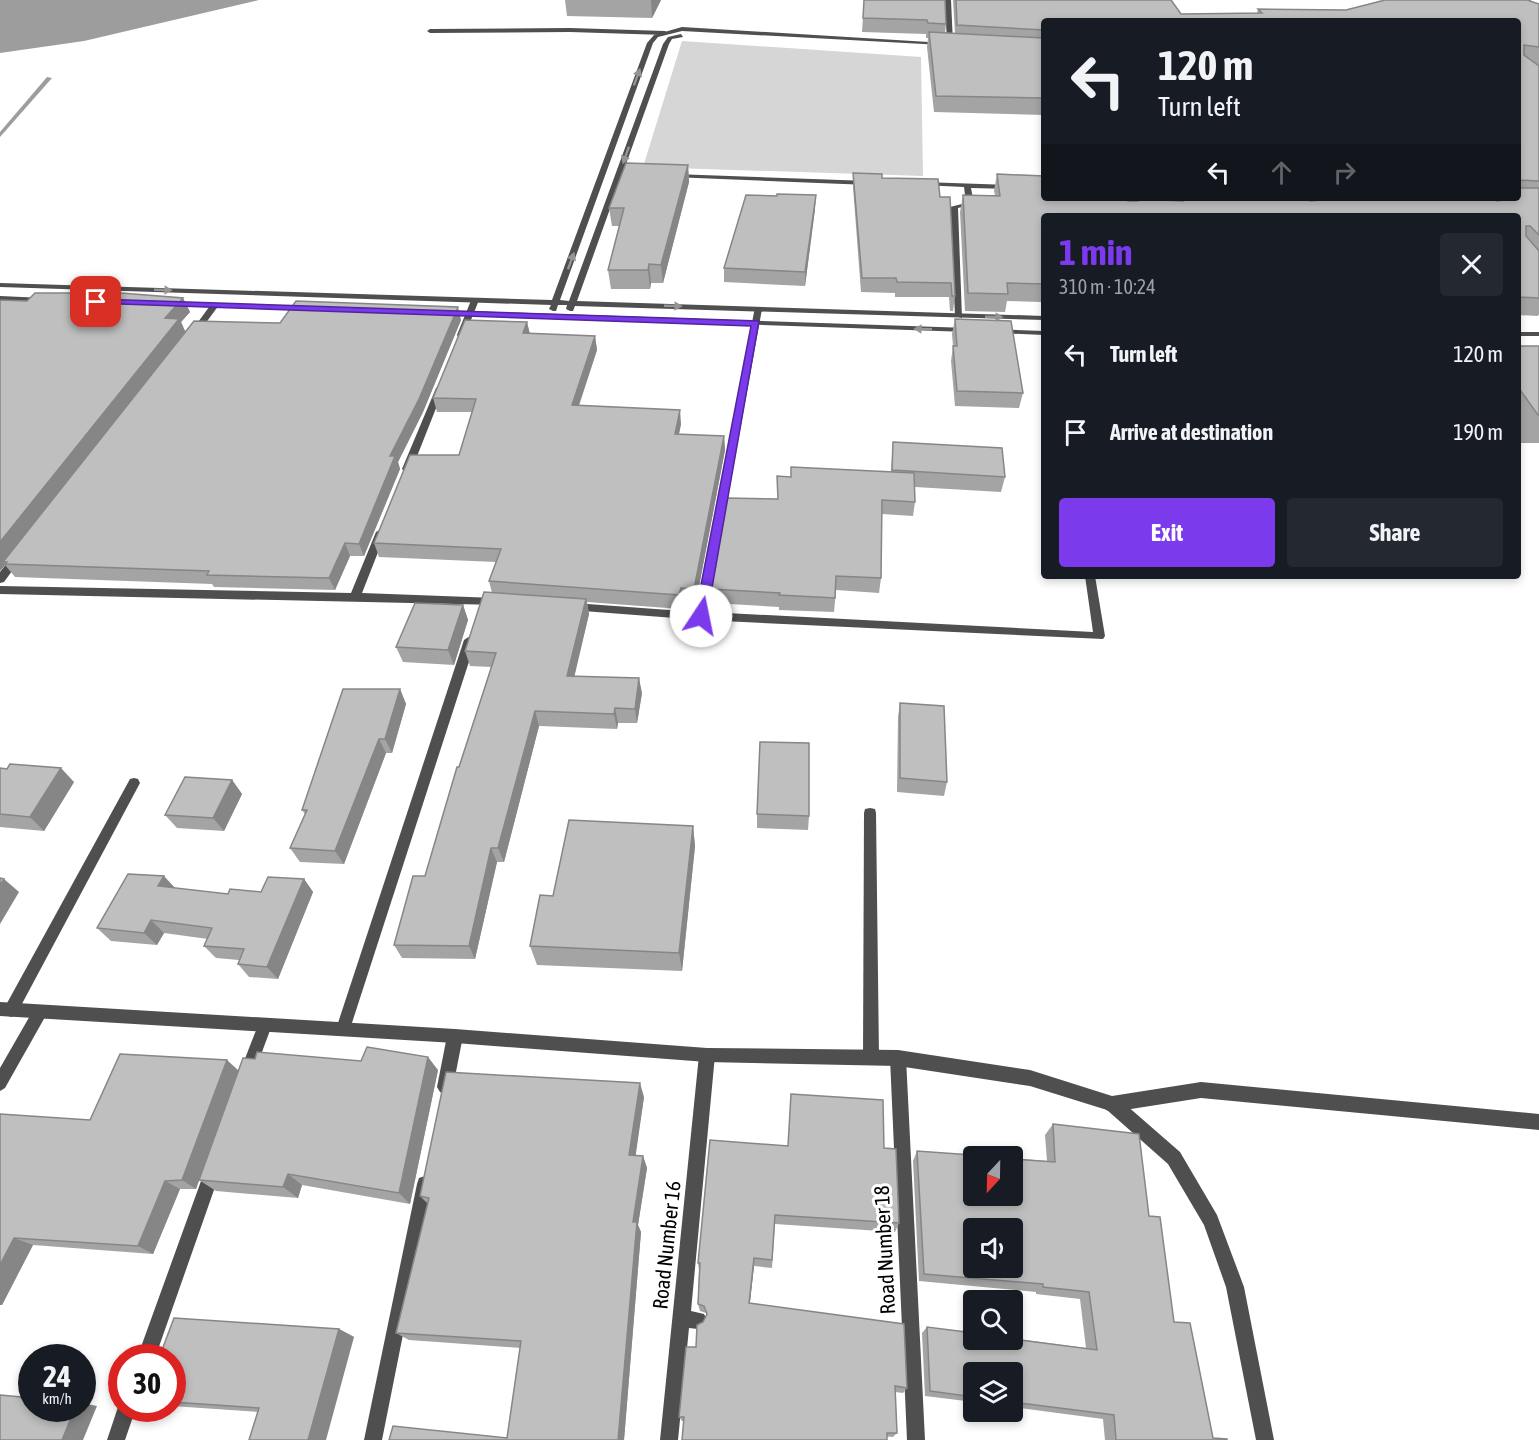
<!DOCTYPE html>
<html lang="en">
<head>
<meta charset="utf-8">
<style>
	:root { --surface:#171b24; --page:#242831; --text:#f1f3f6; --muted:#9ea1a6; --accent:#7c3aed }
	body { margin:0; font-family:"Asap Condensed",sans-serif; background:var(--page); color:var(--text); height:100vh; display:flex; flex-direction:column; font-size:22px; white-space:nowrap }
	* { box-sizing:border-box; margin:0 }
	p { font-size:20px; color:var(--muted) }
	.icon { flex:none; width:33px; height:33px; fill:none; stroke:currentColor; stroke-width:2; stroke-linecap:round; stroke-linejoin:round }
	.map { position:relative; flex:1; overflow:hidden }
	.sheet { position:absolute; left:1041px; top:213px; width:480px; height:366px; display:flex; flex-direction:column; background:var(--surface); border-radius:6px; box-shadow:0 3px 9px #0003 }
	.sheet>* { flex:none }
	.banner { position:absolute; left:1041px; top:18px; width:480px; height:183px; border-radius:6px; box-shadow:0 3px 9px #0003; background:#171b24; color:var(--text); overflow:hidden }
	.needle { width:39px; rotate:202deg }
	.controls { position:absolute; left:963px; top:1146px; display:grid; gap:12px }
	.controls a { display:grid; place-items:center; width:60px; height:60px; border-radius:6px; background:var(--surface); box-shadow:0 3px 9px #0003; font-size:30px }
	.speed { position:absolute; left:18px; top:1344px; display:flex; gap:12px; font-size:30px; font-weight:700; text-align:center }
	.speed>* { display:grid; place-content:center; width:78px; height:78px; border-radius:50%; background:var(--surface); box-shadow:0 3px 9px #0003; line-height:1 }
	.speed small { font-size:15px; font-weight:400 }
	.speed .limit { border:9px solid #d22; background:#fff; color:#111 }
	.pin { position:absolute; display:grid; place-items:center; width:51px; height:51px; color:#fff; margin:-26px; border-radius:12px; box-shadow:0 3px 9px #0006 }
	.me { position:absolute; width:66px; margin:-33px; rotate:11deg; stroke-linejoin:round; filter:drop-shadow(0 0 4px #0008) }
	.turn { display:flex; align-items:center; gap:21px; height:126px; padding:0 18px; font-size:27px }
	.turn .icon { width:78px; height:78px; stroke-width:2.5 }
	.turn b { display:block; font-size:42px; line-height:51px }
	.lanes { display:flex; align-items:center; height:57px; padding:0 18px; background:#0003; justify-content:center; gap:30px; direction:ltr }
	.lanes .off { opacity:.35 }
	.round { display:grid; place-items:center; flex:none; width:63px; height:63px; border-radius:6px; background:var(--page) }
	.head { display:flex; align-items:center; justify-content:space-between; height:102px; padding:0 18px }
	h1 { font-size:36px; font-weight:700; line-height:45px; color:var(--accent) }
	.action { display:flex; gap:12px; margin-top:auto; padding:12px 18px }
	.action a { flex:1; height:69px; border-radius:6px; background:var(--accent); color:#fff; font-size:24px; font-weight:700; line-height:69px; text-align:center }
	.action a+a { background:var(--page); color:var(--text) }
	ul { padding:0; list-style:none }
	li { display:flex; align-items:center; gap:18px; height:78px; padding:0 18px }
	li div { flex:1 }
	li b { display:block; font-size:22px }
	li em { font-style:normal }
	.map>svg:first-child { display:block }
	.green { fill:#d6d6d6 }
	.water { fill:#9d9d9d }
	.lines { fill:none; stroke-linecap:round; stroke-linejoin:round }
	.stream { fill:#9d9d9d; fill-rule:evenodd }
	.minor { fill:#4f4f4f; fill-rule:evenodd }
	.tertiary { fill:#4f4f4f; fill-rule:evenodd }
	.wall { fill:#a4a4a4 }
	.shaded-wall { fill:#868686 }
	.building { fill:#bfbfbf; stroke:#868686; stroke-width:1.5; fill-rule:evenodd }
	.oneway { fill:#959595 }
	.route { fill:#7c3aed; stroke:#51269a; stroke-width:1.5 }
	.labels { text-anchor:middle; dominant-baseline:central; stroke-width:6; stroke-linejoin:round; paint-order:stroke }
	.near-street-label { font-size:21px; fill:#000; stroke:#fff }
</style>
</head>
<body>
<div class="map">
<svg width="1539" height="1440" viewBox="0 0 1539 1440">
	<rect width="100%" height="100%" fill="#fff"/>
	<polygon class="green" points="682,41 921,57 923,176 643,167"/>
	<polygon class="water" points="0,0 259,0 84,41 0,53"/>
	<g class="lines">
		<polygon class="stream" points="47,77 52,78 0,137 0,132"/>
		<g class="minor">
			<polygon points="945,0 951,0 953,44 950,46 947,44"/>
			<polygon points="570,28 665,31 668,33 665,35 570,32 430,33 427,31 430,29"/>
			<polygon points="674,174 869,181 872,183 869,185 672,177 672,175"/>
			<polygon points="923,182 1010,185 1013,187 1010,189 971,188 974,204 958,208 962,318 955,316 950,207 966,203 964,187 921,185 920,184"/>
			<polygon points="472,298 479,300 465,335 458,337 457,335"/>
			<polygon points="212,303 219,305 197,335 191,335 190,333"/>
			<polygon points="755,307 762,309 707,612 1093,632 1085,576 1095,576 1105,636 1103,639 701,620 570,610 569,607 574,603 696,612"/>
			<polygon points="440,385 444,388 412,469 410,471 404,471 402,469 436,388"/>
			<polygon points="381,529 386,532 362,593 496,598 500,599 501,602 500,605 0,594 0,586 351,593 376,532"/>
			<polygon points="18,552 23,556 4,582 0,583 0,572 14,554"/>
			<polygon points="470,636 476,640 350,1029 348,1034 343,1036 338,1034 336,1029 464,640"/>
			<polygon points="134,778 138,779 140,783 16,1015 11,1017 6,1015 4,1010 6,1005 130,779"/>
			<polygon points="870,808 875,809 876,813 879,1057 876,1062 871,1064 866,1062 863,1057 864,813 865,809"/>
			<polygon points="40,1005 45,1007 47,1012 45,1017 5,1088 0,1091 0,1068 35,1007"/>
			<polygon points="265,1018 270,1020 272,1025 252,1079 247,1082 242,1079 239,1074 260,1020"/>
			<polygon points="455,1029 460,1031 463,1036 453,1087 450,1092 445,1095 440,1092 437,1087 447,1036 450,1031"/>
			<polygon points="707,1048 712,1050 715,1055 691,1311 704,1314 707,1320 704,1326 698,1329 689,1328 678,1440 660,1440 699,1055 702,1050"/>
			<polygon points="898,1050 903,1053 906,1058 925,1440 907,1440 890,1058 893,1053"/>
			<polygon points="1201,1082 1539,1114 1539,1130 1201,1098 1112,1112 1106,1110 1104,1104 1106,1098 1112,1096"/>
			<polygon points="213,1162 219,1164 221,1170 155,1358 137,1358 205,1170 207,1164"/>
			<polygon points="425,1176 431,1178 433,1184 382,1440 364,1440 417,1184 419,1178"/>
			<polygon points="120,1401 122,1408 136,1408 125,1440 107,1440"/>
		</g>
		<g class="tertiary">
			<polygon points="682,27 945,43 942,45 682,31 658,37 653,43 560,300 569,301 663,44 668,37 681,34 683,37 672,39 669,44 577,301 1044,316 1044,320 575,306 573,311 570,311 566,309 567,305 558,305 556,311 553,311 549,309 551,305 0,287 0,283 552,300 647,43 654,35"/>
			<polygon points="0,296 44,298 48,300 44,302 0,300"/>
			<polygon points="167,302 305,306 309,308 305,310 170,306 166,304"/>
			<polygon points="440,310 968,328 972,330 968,332 443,314 440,314"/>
			<polygon points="994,329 1044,331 1044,335 997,333 994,333"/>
			<rect x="1518" y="332" width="21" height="4"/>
			<polygon points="0,1002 455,1029 707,1048 898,1050 1030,1070 1112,1096 1118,1098 1180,1152 1217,1215 1244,1287 1274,1440 1256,1440 1226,1287 1204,1225 1168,1164 1107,1110 1030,1086 898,1066 707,1062 455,1043 0,1016"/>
		</g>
	</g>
	<g class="wall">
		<polygon points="565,0 661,0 652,18 567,16"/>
		<polygon points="864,0 946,24 945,33 955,33 953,0 1171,0 1181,14 1257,13 1258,9 1346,10 1385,0 1531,0 1531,1 1539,4 1539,314 1538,316 1518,315 1518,216 1044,216 1044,299 1042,299 1041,302 1007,301 1005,312 965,311 960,212 963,195 995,195 994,191 997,174 1128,201 1172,200 1172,198 1309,198 1310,201 1310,198 1518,198 1518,21 1044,21 1044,115 934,112 927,47 928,38 926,38 926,34 862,32"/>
		<polygon points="688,165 689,182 663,283 651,283 650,289 611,289 608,270 619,226 612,226 609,208"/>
		<polygon points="853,173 882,178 940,197 955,296 953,311 950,311 949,297 895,297 895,293 861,292 853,187"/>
		<polygon points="815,209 805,286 724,282 724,268"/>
		<polygon points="183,298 190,312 181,322 185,332 280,323 461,320 423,412 398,462 400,469 364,556 350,556 335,590 214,587 212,584 15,577 5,565 0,571 0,301"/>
		<polygon points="955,319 1023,393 1019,408 955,406 951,361 953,346 952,334"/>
		<polygon points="527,322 530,334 595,336 597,350 579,406 681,424 679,434 724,436 725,450 696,602 682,602 681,609 587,602 589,614 574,676 642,693 637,723 618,723 617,729 539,726 504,862 497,862 475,959 402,958 394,945 425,876 491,667 470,666 465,651 492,593 489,581 496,562 379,557 374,543 459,455 472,412 437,412 433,398"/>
		<polygon points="1518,346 1539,346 1539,443 1519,443 1518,442"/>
		<polygon points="893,442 1005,477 1001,492 915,487 915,502 913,516 882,514 881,578 879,593 836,590 834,612 779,610 779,607 711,603 710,589 777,499 791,477 891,472"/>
		<polygon points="463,605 468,620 454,665 403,662 396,647"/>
		<polygon points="400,689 406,704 392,753 386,753 344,864 300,862 290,848 305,814 302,810"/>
		<polygon points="900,703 947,782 944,796 897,792 898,717"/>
		<polygon points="0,768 7,769 74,782 44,831 0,827"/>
		<polygon points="232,780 242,794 224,831 177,828 165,815"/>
		<polygon points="757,814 809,816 808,830 757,828"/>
		<polygon points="693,826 695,846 682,971 537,965 530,946 553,896"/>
		<polygon points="304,879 313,892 278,979 249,977 238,964 239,960 216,958 204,946 208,939 164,933 157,945 111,941 97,928 175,888 228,894 261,892"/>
		<polygon points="438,1070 410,1204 302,1185 298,1198 216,1191 199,1180 196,1189 180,1189 153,1254 33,1245 2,1305 0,1305 0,1114 90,1120 239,1071"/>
		<polygon points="644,1097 635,1156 643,1156 647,1168 638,1225 641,1232 624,1440 389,1440 507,1438 521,1348 409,1340 396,1333 428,1204 420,1196"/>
		<polygon points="1053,1124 1149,1216 1174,1322 1213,1438 1227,1440 1105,1440 1103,1419 1012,1407 1012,1372 974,1372 974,1402 925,1396 922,1333 927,1327 1086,1348 1080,1299 1036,1294 1036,1292 919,1281 913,1161 917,1151 1047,1161 1045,1135"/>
		<polygon points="788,1146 884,1148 899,1223 895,1232 775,1224 772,1268 754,1266 750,1303 907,1388 903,1393 895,1392 897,1433 893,1437 682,1421 679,1417 696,1347 703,1322 707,1315 706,1313 700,1311 698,1304 699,1270 698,1263"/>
		<polygon points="339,1329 354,1337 258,1412 172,1406 172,1358"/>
	</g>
	<g class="shaded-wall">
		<polygon points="651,0 661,0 652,18"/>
		<polygon points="688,165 689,182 663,283 661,265"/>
		<polygon points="816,195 815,209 805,286 805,272"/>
		<polygon points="649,264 651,283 650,289 648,270"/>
		<polygon points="183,298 190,312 181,322 186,333 3,562 5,565 0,571 0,542 165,318"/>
		<polygon points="458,307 461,320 423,412 398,462 400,469 364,556 359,544 390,456"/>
		<polygon points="527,322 530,335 523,333"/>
		<polygon points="595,336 597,350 574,419 572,405"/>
		<polygon points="680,410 681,424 676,447 675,434"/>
		<polygon points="724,436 725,450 696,602 694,589"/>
		<polygon points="345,543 350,556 335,590 329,578"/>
		<polygon points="681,588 682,602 681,609 679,595"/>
		<polygon points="586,599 589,614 571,691 567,676"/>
		<polygon points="463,605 468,620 454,665 448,650"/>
		<polygon points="639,678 642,693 637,723 635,709"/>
		<polygon points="400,689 406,704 392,753 385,739"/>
		<polygon points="615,708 618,723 617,729 614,714"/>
		<polygon points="535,711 539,726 504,862 498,848"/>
		<polygon points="379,739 386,753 344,864 335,851"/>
		<polygon points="61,768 74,782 44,831 30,817"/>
		<polygon points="232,780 242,794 224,831 213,818"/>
		<polygon points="693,826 695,846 682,971 679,953"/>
		<polygon points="491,848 497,862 475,959 469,946"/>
		<polygon points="164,876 176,889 158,886"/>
		<polygon points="4,879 19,892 0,924 0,885"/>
		<polygon points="304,879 313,892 278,979 267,967"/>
		<polygon points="151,920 164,933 157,945 144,933"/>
		<polygon points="428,1057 438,1070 410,1204 399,1193"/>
		<polygon points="227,1060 239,1071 196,1189 182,1180"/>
		<polygon points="640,1083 644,1097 634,1167 629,1155"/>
		<polygon points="643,1156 647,1168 638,1225 641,1232 624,1440 618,1440 633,1222"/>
		<polygon points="288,1174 302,1185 298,1198 283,1187"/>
		<polygon points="165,1181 180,1189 153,1254 138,1246"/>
		<polygon points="14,1238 33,1245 2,1305 0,1305 0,1265"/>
		<polygon points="754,1258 754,1266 749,1310 749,1303"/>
		<polygon points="339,1329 354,1337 326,1440 308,1440"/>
		<polygon points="82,1403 97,1406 83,1440 62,1440 75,1408 82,1408"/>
	</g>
	<g class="building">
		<polygon points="864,0 945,0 946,24 928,23 927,20 863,18"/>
		<polygon points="956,0 1171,0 1181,14 1262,13 1258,9 1346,10 1385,0 1527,0 1539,4 1539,47 1524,45 1524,55 1539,66 1539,181 1518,180 1518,21 1044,21 1044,30 957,25"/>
		<polygon points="929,32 1044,38 1044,98 936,96"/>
		<polygon points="626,163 688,165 661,265 649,264 648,270 608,270 624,208 609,208"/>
		<polygon points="853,173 882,174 882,178 938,179 940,197 950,197 955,296 952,296 951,283 897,282 896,278 862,278"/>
		<polygon points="997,174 1044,176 1044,198 1125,198 1128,201 1138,201 1140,199 1183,201 1182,198 1309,198 1310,201 1320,200 1319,198 1494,198 1497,201 1508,199 1507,198 1518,198 1518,188 1539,188 1539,235 1530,226 1526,226 1526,236 1539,251 1539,298 1518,297 1518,216 1044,216 1044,284 1007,283 1008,294 968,293 963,195 1000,196"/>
		<polygon points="777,194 816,195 805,272 724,268 746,195 777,196"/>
		<polygon points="35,293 121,293 183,298 165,318 179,319 0,542 0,301 1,300 27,301"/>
		<polygon points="296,301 458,307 419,399 390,456 395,456 359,544 345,543 329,578 207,575 209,571 5,564 7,562 3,562 194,321 280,323"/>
		<polygon points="955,319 1011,321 1023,393 957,391 953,346 957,346"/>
		<polygon points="465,320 527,322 523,333 595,336 572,405 680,410 675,434 724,436 694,589 681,588 679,595 489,581 501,549 374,543 410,455 459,455 476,399 433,398"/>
		<polygon points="1518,346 1539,346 1539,415 1538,415 1518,387"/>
		<polygon points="893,442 1002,448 1005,477 892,470"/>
		<polygon points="791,467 914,473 915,502 882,500 881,578 836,576 835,598 779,595 780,593 710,589 727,498 778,499 777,476 791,477"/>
		<polygon points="484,592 586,599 567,676 639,678 635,709 615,708 614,714 535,711 498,848 491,848 469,946 394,945 413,876 425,876 457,767 459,767 496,653 465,651"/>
		<polygon points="415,603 463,605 448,650 396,647"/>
		<polygon points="343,689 400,689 385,739 379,739 335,851 290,848 307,810 302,810"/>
		<polygon points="900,703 944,706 947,782 900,778"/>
		<polygon points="760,742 809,743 809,816 757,814"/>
		<polygon points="10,764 61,768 30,817 0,814 0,768 7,769"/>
		<polygon points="185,777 232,780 213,818 165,815"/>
		<polygon points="569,820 693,826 679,953 530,946 540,895 553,896"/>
		<polygon points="128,874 164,876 158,886 228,894 230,889 261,892 268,877 304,879 267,967 238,964 244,949 204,946 212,928 151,920 144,933 97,928"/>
		<polygon points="0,878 4,879 0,885"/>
		<polygon points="367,1047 428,1057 399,1193 288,1174 283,1187 199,1180 243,1058 255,1059 257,1052 361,1061"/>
		<polygon points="120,1054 227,1060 182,1180 165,1181 138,1246 14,1238 0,1265 0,1114 90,1120"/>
		<polygon points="446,1072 640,1083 629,1155 643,1156 633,1222 637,1222 618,1440 389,1440 393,1426 507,1438 521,1341 396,1333 429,1198 420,1196"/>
		<polygon points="791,1094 883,1100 884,1148 896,1149 899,1223 775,1215 772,1260 754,1258 749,1303 904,1324 907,1388 895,1386 897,1433 887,1433 887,1440 682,1440 684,1417 679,1417 686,1347 696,1347 697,1325 703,1322 707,1314 704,1306 698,1304 700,1263 698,1263 710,1140 788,1146"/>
		<path d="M1053,1124L1139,1134L1149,1216L1160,1217L1174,1322L1190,1323L1213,1438L1227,1439V1440H1116L1114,1415L1012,1402V1372H974V1397L930,1391L927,1327L974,1333V1340H1012V1339L1097,1350L1089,1292L1043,1287V1284L924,1274L917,1151L987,1156H974V1196H1012V1159L1055,1162ZM974,1228H1012V1268H974Z"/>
		<polygon points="174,1318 339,1329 308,1440 249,1440 259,1408 172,1402 172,1358 159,1358"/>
		<polygon points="0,1395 32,1398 32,1408 75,1408 62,1440 0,1440"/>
	</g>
	<defs><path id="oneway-solid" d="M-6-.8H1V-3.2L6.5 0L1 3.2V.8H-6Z" transform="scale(1.5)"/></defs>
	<g class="oneway">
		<use href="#oneway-solid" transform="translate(637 77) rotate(-70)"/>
		<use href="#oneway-solid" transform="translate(626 155) rotate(110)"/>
		<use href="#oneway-solid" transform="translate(571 261) rotate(-70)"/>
		<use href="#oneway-solid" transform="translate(163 290) rotate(2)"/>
		<use href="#oneway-solid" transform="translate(673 306) rotate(2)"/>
		<use href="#oneway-solid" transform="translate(994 317) rotate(2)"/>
		<use href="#oneway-solid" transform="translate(923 329) rotate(-178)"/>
	</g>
	<polygon class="route" points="96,299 759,321 707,616 701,621 695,616 751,326 92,303 91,302"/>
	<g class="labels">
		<g class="near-street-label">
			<text transform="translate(666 1245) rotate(-84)">Road Number 16</text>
			<text transform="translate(884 1250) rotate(-93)">Road Number 18</text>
		</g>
	</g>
</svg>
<div class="controls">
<a><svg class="needle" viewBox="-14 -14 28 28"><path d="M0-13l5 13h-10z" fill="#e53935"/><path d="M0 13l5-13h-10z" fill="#9ea1a6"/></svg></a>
<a><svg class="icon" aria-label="sound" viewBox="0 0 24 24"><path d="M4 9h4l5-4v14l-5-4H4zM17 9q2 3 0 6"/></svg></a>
<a><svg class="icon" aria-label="search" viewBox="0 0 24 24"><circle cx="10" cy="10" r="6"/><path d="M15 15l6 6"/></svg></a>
<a><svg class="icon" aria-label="layers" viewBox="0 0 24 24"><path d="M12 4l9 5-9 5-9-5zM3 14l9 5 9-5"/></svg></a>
</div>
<div class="speed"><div>24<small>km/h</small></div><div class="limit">30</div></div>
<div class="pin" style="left:96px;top:302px;background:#d93025"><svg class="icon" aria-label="arrive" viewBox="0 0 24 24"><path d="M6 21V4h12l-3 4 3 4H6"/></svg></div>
<svg class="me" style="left:701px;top:616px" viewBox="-20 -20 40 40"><circle r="19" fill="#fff"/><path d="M0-13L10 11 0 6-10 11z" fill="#7c3aed"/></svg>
<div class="banner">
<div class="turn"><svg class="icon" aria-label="left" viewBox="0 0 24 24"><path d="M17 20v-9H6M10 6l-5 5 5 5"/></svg><div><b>120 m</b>Turn left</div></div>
<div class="lanes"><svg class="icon" aria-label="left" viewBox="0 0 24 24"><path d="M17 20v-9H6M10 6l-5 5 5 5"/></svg><svg class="icon off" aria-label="ahead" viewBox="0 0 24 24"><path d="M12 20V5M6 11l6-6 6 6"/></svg><svg class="icon off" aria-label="right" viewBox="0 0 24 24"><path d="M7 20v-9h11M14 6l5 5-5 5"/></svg></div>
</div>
<section class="sheet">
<div class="head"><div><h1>1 min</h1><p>310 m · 10:24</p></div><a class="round"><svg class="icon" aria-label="close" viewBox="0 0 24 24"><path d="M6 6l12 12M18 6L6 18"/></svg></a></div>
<ul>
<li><svg class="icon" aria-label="left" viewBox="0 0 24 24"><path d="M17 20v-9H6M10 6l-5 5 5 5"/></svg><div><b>Turn left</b></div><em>120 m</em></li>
<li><svg class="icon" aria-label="arrive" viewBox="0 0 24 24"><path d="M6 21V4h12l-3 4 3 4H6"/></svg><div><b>Arrive at destination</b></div><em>190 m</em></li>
</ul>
<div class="action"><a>Exit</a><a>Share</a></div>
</section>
</div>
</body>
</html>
